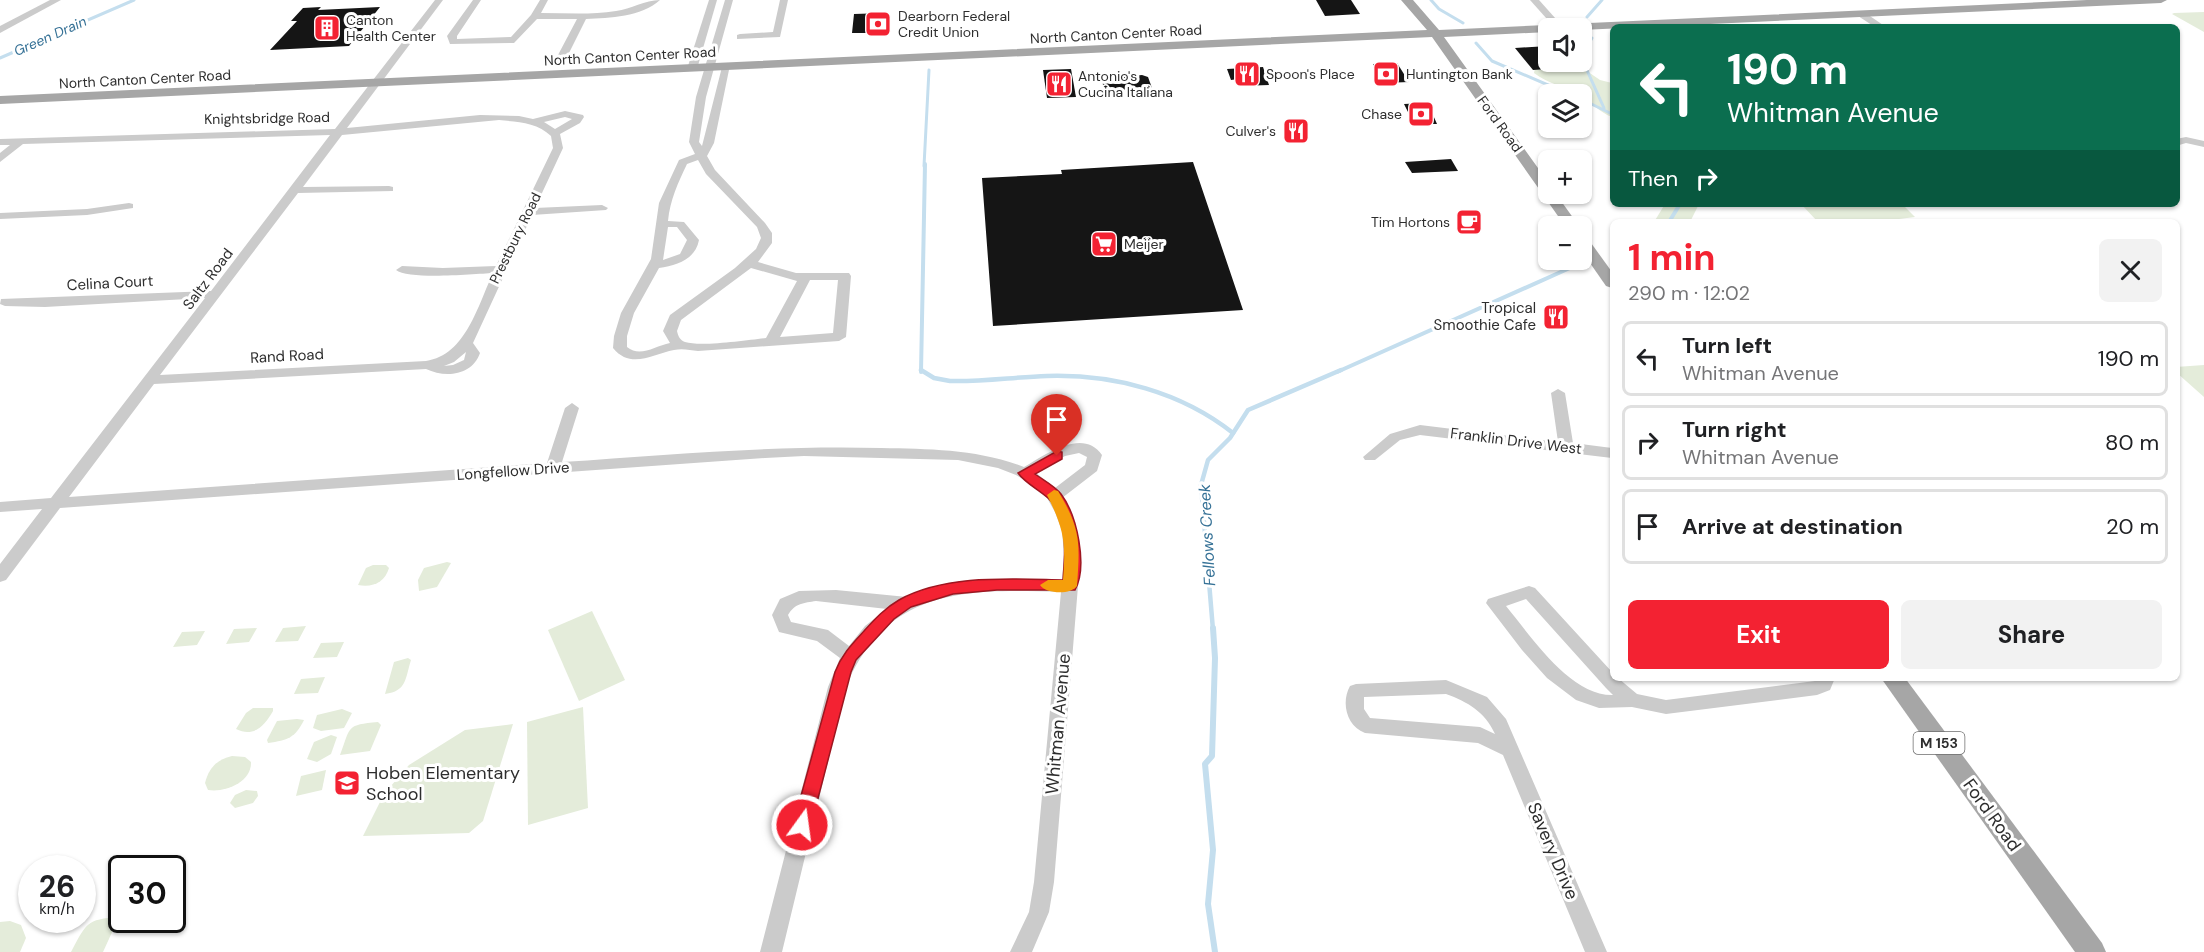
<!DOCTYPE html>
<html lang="en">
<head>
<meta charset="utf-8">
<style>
	:root { --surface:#fff; --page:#f2f2f2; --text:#202124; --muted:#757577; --line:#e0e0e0; --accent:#f32232 }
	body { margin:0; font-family:"DM Sans",sans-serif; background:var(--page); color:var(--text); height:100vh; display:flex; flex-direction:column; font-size:22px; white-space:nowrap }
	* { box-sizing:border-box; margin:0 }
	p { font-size:20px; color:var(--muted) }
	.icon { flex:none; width:33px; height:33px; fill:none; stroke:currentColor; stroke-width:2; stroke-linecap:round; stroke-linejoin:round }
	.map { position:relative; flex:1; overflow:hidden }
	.details { position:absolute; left:1610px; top:219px; width:570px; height:462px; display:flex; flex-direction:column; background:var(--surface); border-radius:9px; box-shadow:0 2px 4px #0004 }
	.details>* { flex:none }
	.hud { position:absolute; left:1610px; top:24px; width:570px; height:183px; border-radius:9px; box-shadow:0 2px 4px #0004; background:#0b6e4f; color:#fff; overflow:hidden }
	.tools { position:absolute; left:1538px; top:18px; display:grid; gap:12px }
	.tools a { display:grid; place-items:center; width:54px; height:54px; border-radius:9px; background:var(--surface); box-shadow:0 2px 4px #0004; font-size:30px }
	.speed { position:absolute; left:18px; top:855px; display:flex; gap:12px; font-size:30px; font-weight:700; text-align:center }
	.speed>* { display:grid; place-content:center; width:78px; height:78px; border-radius:50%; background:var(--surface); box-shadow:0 2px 4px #0004; line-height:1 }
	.speed small { font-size:15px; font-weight:400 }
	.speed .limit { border:3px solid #111; border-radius:9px; background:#fff; color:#111 }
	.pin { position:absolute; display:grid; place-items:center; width:51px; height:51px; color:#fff; margin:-62px -26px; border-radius:50% 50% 50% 0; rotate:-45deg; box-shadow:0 0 6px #0007 }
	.pin .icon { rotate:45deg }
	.me { position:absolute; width:66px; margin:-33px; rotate:14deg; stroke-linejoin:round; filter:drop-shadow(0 0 4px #0008) }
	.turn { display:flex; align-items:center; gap:21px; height:126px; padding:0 18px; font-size:27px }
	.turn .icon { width:78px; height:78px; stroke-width:2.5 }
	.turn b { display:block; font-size:42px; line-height:51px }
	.then { display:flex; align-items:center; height:57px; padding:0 18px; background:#0003; gap:12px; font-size:22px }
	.round { display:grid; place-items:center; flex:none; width:63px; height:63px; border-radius:9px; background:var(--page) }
	.head { display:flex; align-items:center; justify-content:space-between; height:102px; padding:0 18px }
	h1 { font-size:36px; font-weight:700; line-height:45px; color:var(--accent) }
	.action { display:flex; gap:12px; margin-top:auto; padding:12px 18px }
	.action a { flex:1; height:69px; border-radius:9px; background:var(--accent); color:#fff; font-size:24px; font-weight:700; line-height:69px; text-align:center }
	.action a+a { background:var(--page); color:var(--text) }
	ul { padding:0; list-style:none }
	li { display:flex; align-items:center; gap:18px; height:75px; margin:0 12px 9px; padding:0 6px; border:3px solid var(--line); border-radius:9px }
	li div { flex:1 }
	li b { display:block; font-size:22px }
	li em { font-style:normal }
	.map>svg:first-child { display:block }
	.green { fill:#e4ecda }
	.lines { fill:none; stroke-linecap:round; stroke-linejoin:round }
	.stream-far3 { stroke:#c4deee; stroke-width:3 }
	.stream-far2 { stroke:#c4deee; stroke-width:4 }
	.stream-far1 { stroke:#c4deee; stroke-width:4.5 }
	.stream { stroke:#c4deee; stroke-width:6 }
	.building { fill:#151515 }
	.minor { fill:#cbcbcb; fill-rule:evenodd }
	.major { fill:#a6a6a6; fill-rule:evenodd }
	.route { fill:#f32232; stroke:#9e1620; stroke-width:1.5 }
	.slow { fill:#f59e0b }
	.labels { text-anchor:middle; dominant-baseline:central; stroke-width:6; stroke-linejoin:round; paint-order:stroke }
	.far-poi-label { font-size:14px; fill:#2e2e2e; stroke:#fff; text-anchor:start }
	.far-street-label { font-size:14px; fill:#2e2e2e; stroke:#fff }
	.far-water-label { font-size:14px; font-style:italic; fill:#357196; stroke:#fff }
	.shield { fill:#fff; stroke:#6d6d6d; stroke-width:1.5 }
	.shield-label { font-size:14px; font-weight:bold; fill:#2e2e2e }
	.street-label { font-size:15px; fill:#2e2e2e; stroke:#fff }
	.poi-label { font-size:15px; fill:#2e2e2e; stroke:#fff; text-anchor:end }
	.water-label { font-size:16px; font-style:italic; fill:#357196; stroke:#fff }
	.near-street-label { font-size:18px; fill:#2e2e2e; stroke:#fff }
	.near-poi-label { font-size:18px; fill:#2e2e2e; stroke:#fff; text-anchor:start }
</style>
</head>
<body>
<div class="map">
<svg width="2204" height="952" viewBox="0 0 2204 952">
	<rect width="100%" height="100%" fill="#fff"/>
	<g class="green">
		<polygon points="2204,12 2204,32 2172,14 2174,13"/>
		<path d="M1558,65L1581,67L1600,80L1612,83V117C1600,113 1592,102 1581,95C1567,87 1548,84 1534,73L1535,68Z"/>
		<polygon points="1665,204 1699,204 1690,222 1654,222"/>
		<polygon points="1801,204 1902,204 1915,217 1875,222 1818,222"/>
		<polygon points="2204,365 2204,397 2177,373 2176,367"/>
		<polygon points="447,562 451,563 437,587 419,591 418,580 424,568"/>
		<path d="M373,565H386L389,568C385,582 373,588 358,585L366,568Z"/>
		<polygon points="592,611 625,680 579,701 548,630"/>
		<polygon points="306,626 298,641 275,642 283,628"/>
		<polygon points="257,628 249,642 226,644 234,629"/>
		<polygon points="205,631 197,645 173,647 182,632"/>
		<polygon points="344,642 337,657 313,658 321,643"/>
		<path d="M408,658L411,660C405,679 407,691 385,694L394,662Z"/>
		<polygon points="325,677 318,693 294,694 301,679"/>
		<polygon points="583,707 588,808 528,825 527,722"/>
		<path d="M253,708H273V711C265,725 254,738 236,729L246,713Z"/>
		<polygon points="342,709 352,713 344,728 321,731 313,728 317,715"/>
		<path d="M297,719L304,720C295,738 288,740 268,743L267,740L277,721Z"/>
		<path d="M378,722L381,725L370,751L340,755C351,726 346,725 378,722Z"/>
		<polygon points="513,724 483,821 469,833 363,836 384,794 409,765 465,730"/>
		<polygon points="331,735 337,737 331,754 317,762 307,759 314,742"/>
		<path d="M232,756L245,757L251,762C252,782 225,793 208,790L205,783C209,768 216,760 232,756Z"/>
		<polygon points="326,770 322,790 296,796 301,776"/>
		<polygon points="246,790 257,791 258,796 253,803 235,808 230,803 235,795"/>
		<path d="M119,917L103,952H71C86,924 86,919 119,917Z"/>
		<polygon points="10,921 21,925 26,938 20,952 0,952 0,922"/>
	</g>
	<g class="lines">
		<g class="stream-far3">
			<polyline points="1431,0 1439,9 1463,23"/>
			<polyline points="1587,17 1602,0"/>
			<polyline points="1592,38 1581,57 1604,108"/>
			<polyline points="1476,43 1492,61 1569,94"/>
			<polyline points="0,58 134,0"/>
			<polyline points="1581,99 1612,114"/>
			<polyline points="924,166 929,70"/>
		</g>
		<g class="stream-far2">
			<polyline points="1669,222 1680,204"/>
			<polyline points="921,372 925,164"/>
			<polyline points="1337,372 1572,267"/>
		</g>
		<g class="stream-far1">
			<path d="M921,370L934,378L950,381C982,382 1014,377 1047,376C1114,374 1181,392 1233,433"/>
			<polyline points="1213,630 1201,485 1208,460 1230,438 1248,410 1341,370"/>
		</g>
		<polyline class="stream" points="1213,628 1215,658 1212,756 1205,764 1213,850 1208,904 1215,952"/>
	</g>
	<g class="building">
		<polygon points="1316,0 1351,0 1360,14 1325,16"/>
		<polygon points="321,7 318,10 380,7 349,46 270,50 297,21 291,21 303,8"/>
		<polygon points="885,13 884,22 889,22 887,33 852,33 854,14"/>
		<polygon points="1548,46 1548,69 1533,70 1515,48"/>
		<polygon points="1397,63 1409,82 1384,83 1373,64"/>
		<polygon points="1263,67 1269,85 1240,86 1238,79 1231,80 1227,69"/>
		<polygon points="1071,69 1076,97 1047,98 1043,70"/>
		<polygon points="1142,75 1148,77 1152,88 1104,91 1102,79"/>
		<polygon points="1426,103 1433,115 1437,124 1424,124 1419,116 1410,116 1404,104"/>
		<polygon points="1451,159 1458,171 1412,173 1405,162"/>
		<polygon points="1193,162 1243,310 993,326 982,178 1062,174 1061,170"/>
	</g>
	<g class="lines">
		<g class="minor">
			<polygon points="50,0 61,0 0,33 0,26"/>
			<path d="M435,0H443L347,128L480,115L519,116L533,119L565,111L583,115L584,117L580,123L560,134L563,148L535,208L602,205L608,208L606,210L532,215L473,343L480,353C472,376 445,378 426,369L154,384L69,497L547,463L565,408L572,403L579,408L562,462C669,455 773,445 881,448C930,449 977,449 1024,467C1045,455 1083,427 1102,455L1097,471L1062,498C1084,532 1076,550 1078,586L1054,882L1049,912L1032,952H1010L1029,912L1034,882L1061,592C967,589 887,587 846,687L782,952H760L828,687L840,658L817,641L779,632L772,615L780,599L799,591L836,590L907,597L949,583L969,580H1062L1064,555L1062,531L1055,512L1047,498L1033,485L1016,475L998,468L958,460L804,456L765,458L60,508L6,580L0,582V564L42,509L0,512V502L51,498L205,298L45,307L5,306L0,304L1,299L211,291L330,135L23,144L0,162V153L10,145H0V139L335,129ZM565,117L572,119L555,129L544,122ZM499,120C517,122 537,122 551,136L553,148L496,266L443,268L402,266L396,270C408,280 475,274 493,273C478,305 466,355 426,361L160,375L298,193L393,191V187L389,186L303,187L342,135ZM466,352L464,360L453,365L444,366L454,362ZM1079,453L1087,457L1085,465L1055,488L1036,473L1065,456ZM816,601L887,609L865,626L849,646L828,630L791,622L788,615C795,603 804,603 816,601Z"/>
			<path d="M473,0H481L457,36V39L511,37L531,15L540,0H548L541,13C566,13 591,15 616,11C631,9 645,0 660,0C641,17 610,18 586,19L568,55L563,58L558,55L577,19H537L514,43L450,44L447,36Z"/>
			<polygon points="709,0 717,0 697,69 689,71 687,69"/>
			<path d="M725,0H733L706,97L699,142L702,146L722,67L730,65L714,143L707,156L715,170L765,223L772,233V243L758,262L796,273H849L851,276L846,337L839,341L698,351C690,350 682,348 674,350C653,354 631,370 613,348L614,336L621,313L651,259L659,203L679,160L695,154L689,142L696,97ZM698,160L706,174L757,227L761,238L756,249L735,268L670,315L663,331L670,343C655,346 640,358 627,347V336L634,313L659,268C677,265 695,260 699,240L684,222L668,221C670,200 678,183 687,164ZM668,227H677L687,240L680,254L663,260ZM751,268L797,281L766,338C747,340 701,347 685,342C680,340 678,336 677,331L681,320ZM810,280H838L833,333L780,337Z"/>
			<polygon points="780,0 788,0 780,37 737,39 737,35 740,34 773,32"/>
			<polygon points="1530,0 1539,0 1564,28 1555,28"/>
			<polygon points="1861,11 1864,12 1886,27 1875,27 1858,16 1857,14"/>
			<polygon points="2186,137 2204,141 2204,147 2186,143 2176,146 2176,139"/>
			<polygon points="129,203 133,204 133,208 87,215 0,219 0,213 87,209"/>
			<polygon points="1558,389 1565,393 1573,443 1612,448 1612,458 1420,435 1400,440 1375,460 1365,460 1363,457 1390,434 1420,425 1558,442 1551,393"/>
			<path d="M1529,586L1535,588L1612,672V678H1618L1637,694L1666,700L1815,681L1817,678H1835L1830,690L1817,695L1666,714L1632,707L1599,708L1576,700L1547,678L1522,650L1486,603L1488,599ZM1526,599L1606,688L1613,695C1570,696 1531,636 1506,606Z"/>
			<path d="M1446,680L1487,697L1506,719L1607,952H1585L1503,755L1478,743L1365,733C1346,726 1341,702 1350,686L1356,684ZM1446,694C1468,702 1485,712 1495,734L1480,727L1370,718L1364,709V697Z"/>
		</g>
		<g class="major">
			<polygon points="1401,0 1413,0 1439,30 2087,0 2167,0 2161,3 1581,30 1548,28 1548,32 1444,37 1548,182 1548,194 1556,194 1579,226 1565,226 1432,37 0,104 0,96 1427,30"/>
			<polygon points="1581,234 1586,236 1612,272 1612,288 1606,286 1581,250"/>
			<polygon points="1881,678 1905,678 2102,943 2106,952 2075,952"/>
		</g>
	</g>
	<path class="route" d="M1057,451L1062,452V459L1035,474C1043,480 1055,486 1061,494C1077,515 1088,566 1075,590H997L953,594L911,607L894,619L856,660L851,672L811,825L809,831L802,833L796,831L793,825L835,672C842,654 852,644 864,631C875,619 885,608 899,600C946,574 1011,579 1063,580C1065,554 1069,517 1048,498C1038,489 1025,483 1018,473Z"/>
	<path class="slow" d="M1054,490L1058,491C1081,529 1080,543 1077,586C1071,595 1046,594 1040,585L1048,580H1063C1066,542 1064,529 1047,495Z"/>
	<defs>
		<symbol id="bank-square" viewBox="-11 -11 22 22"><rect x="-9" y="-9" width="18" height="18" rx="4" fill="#f32232" stroke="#fff"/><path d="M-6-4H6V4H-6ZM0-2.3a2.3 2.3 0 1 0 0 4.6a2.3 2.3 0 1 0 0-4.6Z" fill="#fff"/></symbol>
		<symbol id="building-square" viewBox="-11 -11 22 22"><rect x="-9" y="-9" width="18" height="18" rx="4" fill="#f32232" stroke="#fff"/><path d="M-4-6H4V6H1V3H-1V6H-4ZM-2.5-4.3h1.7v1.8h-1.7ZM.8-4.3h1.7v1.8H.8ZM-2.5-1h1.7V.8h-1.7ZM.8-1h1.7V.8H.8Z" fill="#fff"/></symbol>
		<symbol id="restaurant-square" viewBox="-11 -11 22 22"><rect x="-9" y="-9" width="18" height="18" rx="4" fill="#f32232" stroke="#fff"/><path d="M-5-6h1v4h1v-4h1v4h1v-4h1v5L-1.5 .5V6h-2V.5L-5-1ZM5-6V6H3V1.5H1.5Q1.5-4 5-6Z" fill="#fff"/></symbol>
		<symbol id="cafe-square" viewBox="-11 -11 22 22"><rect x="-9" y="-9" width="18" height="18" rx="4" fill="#f32232" stroke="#fff"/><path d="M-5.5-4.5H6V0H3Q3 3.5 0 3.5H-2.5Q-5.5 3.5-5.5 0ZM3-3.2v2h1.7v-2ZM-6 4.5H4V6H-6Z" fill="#fff"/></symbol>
		<symbol id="supermarket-square" viewBox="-11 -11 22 22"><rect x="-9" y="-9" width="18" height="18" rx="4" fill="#f32232" stroke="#fff"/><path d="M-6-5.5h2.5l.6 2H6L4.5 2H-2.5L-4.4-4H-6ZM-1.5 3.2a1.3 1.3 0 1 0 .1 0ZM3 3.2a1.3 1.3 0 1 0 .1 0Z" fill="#fff"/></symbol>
		<symbol id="school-square" viewBox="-11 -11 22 22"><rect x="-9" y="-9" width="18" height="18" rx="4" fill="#f32232" stroke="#fff"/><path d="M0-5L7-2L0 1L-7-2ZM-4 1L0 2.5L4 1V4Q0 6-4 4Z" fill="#fff"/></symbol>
	</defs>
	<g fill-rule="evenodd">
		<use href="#bank-square" x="863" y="9" width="30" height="30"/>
		<use href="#building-square" x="312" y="13" width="30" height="30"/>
		<use href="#restaurant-square" x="1232" y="59" width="30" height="30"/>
		<use href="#bank-square" x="1371" y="59" width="30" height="30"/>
		<use href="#restaurant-square" x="1044" y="69" width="30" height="30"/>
		<use href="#bank-square" x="1406" y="99" width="30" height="30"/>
		<use href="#restaurant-square" x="1281" y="116" width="30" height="30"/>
		<use href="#cafe-square" x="1454" y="207" width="30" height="30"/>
		<use href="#supermarket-square" x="1089" y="229" width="30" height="30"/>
		<use href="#restaurant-square" x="1541" y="302" width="30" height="30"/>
		<use href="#school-square" x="332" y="768" width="30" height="30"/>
	</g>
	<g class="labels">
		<g class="far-poi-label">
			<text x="898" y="16">Dearborn Federal<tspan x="898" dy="16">Credit Union</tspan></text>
			<text x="346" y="20">Canton<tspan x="346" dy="16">Health Center</tspan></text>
			<text x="1266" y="74">Spoon's Place</text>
			<text x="1406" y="74">Huntington Bank</text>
			<text x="1078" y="76">Antonio's<tspan x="1078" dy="16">Cucina Italiana</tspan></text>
			<text x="1402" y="114" text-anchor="end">Chase</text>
			<text x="1276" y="131" text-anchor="end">Culver's</text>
			<text x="1450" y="222" text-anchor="end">Tim Hortons</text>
			<text x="1124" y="244">Meijer</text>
		</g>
		<g class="far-street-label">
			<text transform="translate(1116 34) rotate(-3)">North Canton Center Road</text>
			<text transform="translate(630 56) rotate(-3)">North Canton Center Road</text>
			<text transform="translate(145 79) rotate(-3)">North Canton Center Road</text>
			<text transform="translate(267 118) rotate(-1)">Knightsbridge Road</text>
			<text transform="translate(1500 124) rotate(54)">Ford Road</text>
			<text transform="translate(515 238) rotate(-64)">Prestbury Road</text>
		</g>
		<g class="far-water-label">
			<text transform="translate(50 36) rotate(-24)">Green Drain</text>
		</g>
		<rect class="shield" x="1913.5" y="732" width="51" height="22" rx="4.5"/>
		<g class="shield-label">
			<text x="1939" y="743">M 153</text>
		</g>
		<g class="street-label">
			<text transform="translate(208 279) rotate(-53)">Saltz Road</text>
			<text transform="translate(110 283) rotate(-3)">Celina Court</text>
			<text transform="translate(287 356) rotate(-3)">Rand Road</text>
			<text transform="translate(1516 441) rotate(7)">Franklin Drive West</text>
			<text transform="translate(513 471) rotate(-4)">Longfellow Drive</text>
		</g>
		<g class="poi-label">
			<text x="1536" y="308">Tropical<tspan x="1536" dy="17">Smoothie Cafe</tspan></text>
		</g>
		<g class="water-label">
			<text transform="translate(1207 535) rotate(-93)">Fellows Creek</text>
		</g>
		<g class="near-street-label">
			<text transform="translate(1058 724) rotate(-85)">Whitman Avenue</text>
			<text transform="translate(1992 815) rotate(54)">Ford Road</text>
			<text transform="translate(1553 851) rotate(67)">Savery Drive</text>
		</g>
		<g class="near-poi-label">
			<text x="366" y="773">Hoben Elementary<tspan x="366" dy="21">School</tspan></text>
		</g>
	</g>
</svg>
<div class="tools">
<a><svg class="icon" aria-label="sound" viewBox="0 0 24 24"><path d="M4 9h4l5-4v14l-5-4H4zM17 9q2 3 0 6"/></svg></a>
<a><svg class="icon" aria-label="layers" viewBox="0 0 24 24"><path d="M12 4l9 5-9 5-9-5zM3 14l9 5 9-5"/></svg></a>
<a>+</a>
<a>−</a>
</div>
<div class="speed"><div>26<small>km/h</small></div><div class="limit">30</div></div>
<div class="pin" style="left:1057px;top:456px;background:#d93025"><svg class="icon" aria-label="arrive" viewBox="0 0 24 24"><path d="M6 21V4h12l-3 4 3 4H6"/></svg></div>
<svg class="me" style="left:802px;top:825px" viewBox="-20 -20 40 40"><circle r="17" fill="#f32232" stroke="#fff" stroke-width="3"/><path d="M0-11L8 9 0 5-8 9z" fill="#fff"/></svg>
<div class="hud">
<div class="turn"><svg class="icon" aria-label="left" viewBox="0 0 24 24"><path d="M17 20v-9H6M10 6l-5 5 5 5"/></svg><div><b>190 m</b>Whitman Avenue</div></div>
<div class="then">Then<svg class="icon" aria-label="right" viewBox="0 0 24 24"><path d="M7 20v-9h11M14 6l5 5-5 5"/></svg></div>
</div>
<section class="details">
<div class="head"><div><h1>1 min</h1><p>290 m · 12:02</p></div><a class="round"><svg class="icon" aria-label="close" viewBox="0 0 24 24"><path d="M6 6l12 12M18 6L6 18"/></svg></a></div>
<ul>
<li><svg class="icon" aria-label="left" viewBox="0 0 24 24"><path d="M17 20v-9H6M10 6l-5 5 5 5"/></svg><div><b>Turn left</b><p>Whitman Avenue</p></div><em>190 m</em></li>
<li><svg class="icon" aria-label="right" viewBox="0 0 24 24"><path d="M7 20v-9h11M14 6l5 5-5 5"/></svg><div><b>Turn right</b><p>Whitman Avenue</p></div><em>80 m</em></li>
<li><svg class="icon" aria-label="arrive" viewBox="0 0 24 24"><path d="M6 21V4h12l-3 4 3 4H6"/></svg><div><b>Arrive at destination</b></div><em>20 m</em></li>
</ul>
<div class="action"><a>Exit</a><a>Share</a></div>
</section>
</div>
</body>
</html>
